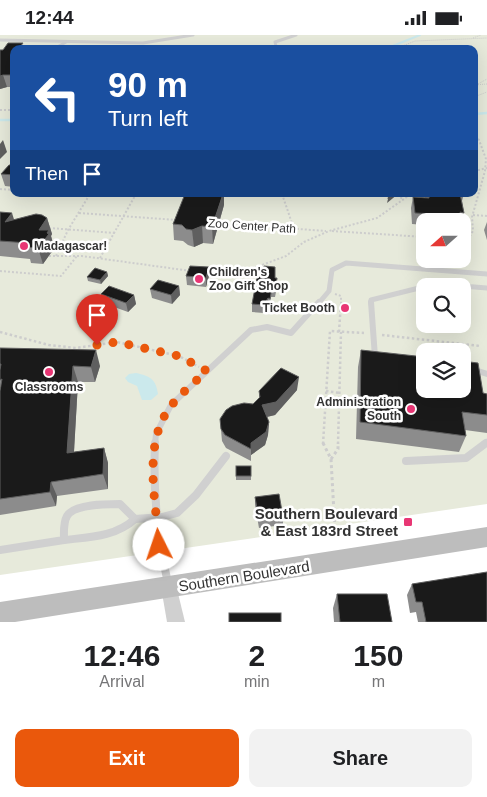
<!DOCTYPE html>
<html lang="en">
<head>
<meta charset="utf-8">
<style>
	:root { --surface:#fff; --page:#f2f2f2; --text:#202124; --muted:#757577; --accent:#ea580c }
	body { margin:0; font-family:Helvetica,sans-serif; background:var(--page); color:var(--text); height:100vh; display:flex; flex-direction:column; font-size:19px; white-space:nowrap }
	* { box-sizing:border-box; margin:0 }
	p { font-size:16px; color:var(--muted) }
	.icon { flex:none; width:28px; height:28px; fill:none; stroke:currentColor; stroke-width:2; stroke-linecap:round; stroke-linejoin:round }
	.map { position:relative; height:587px; overflow:hidden }
	.drawer { display:flex; flex-direction:column; background:var(--surface); flex:1 }
	.drawer>* { flex:none }
	.guide { position:absolute; left:10px; top:10px; width:468px; height:152px; border-radius:10px; box-shadow:0 5px 20px #0002; background:#1a4fa0; color:#fff; overflow:hidden }
	.needle { width:32px; rotate:249deg }
	.controls { position:absolute; left:416px; top:178px; display:grid; gap:10px }
	.controls a { display:grid; place-items:center; width:55px; height:55px; border-radius:10px; background:var(--surface); box-shadow:0 5px 20px #0002; font-size:25px }
	.pin { position:absolute; display:grid; place-items:center; width:42px; height:42px; color:#fff; margin:-51px -21px; border-radius:50% 50% 50% 0; rotate:-45deg; box-shadow:0 0 5px #0007 }
	.pin .icon { rotate:45deg }
	.me { position:absolute; width:55px; margin:-28px; rotate:356deg; stroke-linejoin:round; filter:drop-shadow(0 0 4px #0008) }
	.turn { display:flex; align-items:center; gap:18px; height:105px; padding:0 15px; font-size:22px }
	.turn .icon { width:65px; height:65px; stroke-width:2.5 }
	.turn b { display:block; font-size:35px; line-height:42px }
	.then { display:flex; align-items:center; height:48px; padding:0 15px; background:#0003; gap:10px; font-size:19px }
	.eta { display:flex; justify-content:space-evenly; align-items:center; height:85px; text-align:center }
	.eta b { font-size:30px; font-weight:700; line-height:35px }
	.action { display:flex; gap:10px; margin-top:auto; padding:10px 15px }
	.action a { flex:1; height:58px; border-radius:10px; background:var(--accent); color:#fff; font-size:20px; font-weight:700; line-height:58px; text-align:center }
	.action a+a { background:var(--page); color:var(--text) }
	.status { display:flex; justify-content:space-between; align-items:center; height:35px; padding:0 25px; background:var(--surface); direction:ltr }
	.status svg { height:14px; fill:currentColor }
	.map>svg:first-child { display:block }
	.green { fill:#e7eadb; fill-rule:evenodd }
	.water { fill:#cbe9ec }
	.lines { fill:none; stroke-linecap:round; stroke-linejoin:round }
	.stream-far1 { stroke:#cbe9ec; stroke-width:2 }
	.stream { stroke:#cbe9ec; stroke-width:2.5 }
	.path-far3 { stroke:#cdcdcd; stroke-width:1; stroke-dasharray:1 1; stroke-linecap:butt }
	.path-far2 { stroke:#cdcdcd; stroke-width:2; stroke-dasharray:2 2; stroke-linecap:butt }
	.path-far1 { stroke:#cdcdcd; stroke-width:2.5; stroke-dasharray:2.5 2.5; stroke-linecap:butt }
	.path { stroke:#cdcdcd; stroke-width:3; stroke-dasharray:3 3; stroke-linecap:butt }
	.lane-far3 { stroke:#d0d0d0; stroke-width:3 }
	.lane-far2 { stroke:#d0d0d0; stroke-width:5 }
	.lane-far1 { stroke:#d0d0d0; stroke-width:6 }
	.lane { stroke:#d0d0d0; stroke-width:8 }
	.street { fill:#d0d0d0; fill-rule:evenodd }
	.secondary { fill:#bdbdbd; fill-rule:evenodd }
	.wall { fill:#8c8c8c }
	.shaded-wall { fill:#5f5f5f }
	.building { fill:#1a1a1a; stroke:#5f5f5f }
	.route { stroke:#ea580c; stroke-width:9; stroke-dasharray:0 16.2 }
	.poi-dot { fill:#e83674; stroke:#fff; stroke-width:2 }
	.labels { text-anchor:middle; dominant-baseline:central; stroke-width:5; stroke-linejoin:round; paint-order:stroke }
	.street-label { font-size:12px; fill:#333; stroke:#fff }
	.poi-label { font-size:12px; font-weight:bold; fill:#333; stroke:#fff; text-anchor:start }
	.near-poi-label { font-size:15px; font-weight:bold; fill:#333; stroke:#fff; text-anchor:end }
	.near-street-label { font-size:15px; fill:#333; stroke:#fff }
</style>
</head>
<body>
<div class="status"><b>12:44</b><svg viewBox="0 0 49 12"><path d="M0 12V9h3v3zM5 12V6h3v6zM10 12V3h3v9zM15 12V0h3v12zM26 1h20v11H26zM47 4h2v5h-2z"/></svg></div>
<div class="map">
<svg width="487" height="587" viewBox="0 0 487 587">
	<rect width="100%" height="100%" fill="#fff"/>
	<path class="green" d="M0,0H487V469L0,540ZM14,14H474V159H14ZM425,186H462V224H425ZM425,251H462V289H425ZM425,316H462V354H425Z"/>
	<path class="water" d="M136,338C150,341 156,344 158,359L151,365H142L137,351L128,347L125,343L129,339Z"/>
	<g class="lines">
		<polyline class="stream-far1" points="385,14 420,0"/>
		<g class="stream">
			<polyline points="474,79 487,78"/>
			<polyline points="0,85 14,85"/>
		</g>
		<g class="path-far3">
			<polyline points="473,3 481,0"/>
			<polyline points="405,12 411,14"/>
			<polyline points="395,14 415,6 487,3"/>
			<polyline points="478,49 487,44"/>
			<polyline points="474,50 487,49"/>
			<polyline points="474,62 487,57"/>
		</g>
		<g class="path-far2">
			<polyline points="0,75 14,75"/>
			<polyline points="474,136 487,133"/>
			<polyline points="0,154 14,155"/>
			<polyline points="77,159 90,160"/>
			<polyline points="282,159 294,194"/>
			<polyline points="398,159 403,165"/>
			<polyline points="79,178 177,185"/>
			<polyline points="473,180 487,181"/>
			<polyline points="217,188 326,196"/>
			<polyline points="49,193 115,198"/>
			<polyline points="332,196 425,202"/>
			<polyline points="462,204 470,201 473,196 472,182 485,136 486,124 479,105 474,98"/>
			<polyline points="49,221 82,221 191,236"/>
			<polyline points="56,221 68,195 90,159"/>
			<polyline points="100,223 136,159"/>
			<polyline points="0,236 61,241 77,221"/>
			<polyline points="207,237 254,233 286,221 304,207 329,196 377,183 411,159"/>
			<polyline points="335,259 341,261 341,269"/>
		</g>
		<g class="path-far1">
			<polyline points="0,297 49,310 76,313 117,307 179,321 199,332"/>
			<polyline points="339,297 341,267"/>
			<polyline points="382,300 480,311"/>
			<polyline points="326,356 340,358"/>
			<polyline points="323,409 330,296 364,298"/>
			<polyline points="338,409 341,297"/>
		</g>
		<g class="path">
			<polyline points="323,408 331,424 335,496"/>
			<polyline points="331,424 338,414 338,408"/>
		</g>
		<g class="lane-far3">
			<polyline points="0,5 143,8 193,0"/>
			<polyline points="54,14 66,7"/>
			<polyline points="269,14 276,11 275,7 296,0"/>
		</g>
		<g class="lane-far2">
			<polyline points="462,251 487,253"/>
			<polyline points="318,269 329,256 332,235 346,228 487,239"/>
			<polyline points="371,269 371,265 431,250 459,251"/>
		</g>
		<g class="lane-far1">
			<polyline points="371,267 375,322"/>
			<polyline points="462,331 487,339"/>
			<polyline points="155,409 156,399 171,370 251,295 267,292 291,298 319,267"/>
			<polyline points="484,409 487,407"/>
		</g>
		<g class="lane">
			<path d="M155,408C153,455 157,502 168,548"/>
			<polyline points="406,426 466,423 486,408"/>
			<path d="M64,505C90,502 115,502 135,484"/>
			<path d="M0,515L64,505C64,498 63,488 67,481C74,469 107,469 120,469L135,484L162,482L177,478L196,460L226,421"/>
		</g>
		<polygon class="street" points="169,544 175,546 185,587 167,587 161,552 163,546"/>
		<polygon class="secondary" points="487,492 487,512 15,587 0,587 0,567"/>
	</g>
	<g class="wall">
		<polygon points="14,14 14,52 7,52 0,54 0,15"/>
		<polygon points="14,130 14,152 5,151 1,139"/>
		<polygon points="426,159 464,159 462,166 464,178 462,186 425,186 425,190 412,189 411,173 413,162 425,163"/>
		<polygon points="224,170 213,209 203,208 194,212 188,210 183,206 174,205 173,189"/>
		<polygon points="0,177 14,185 47,183 52,199 51,201 54,212 53,213 53,215 43,229 31,228 30,224 0,221"/>
		<polygon points="487,187 487,205 484,195"/>
		<polygon points="209,232 209,241 206,252 187,250 186,241"/>
		<polygon points="107,237 108,241 101,249 88,246 87,242"/>
		<polygon points="275,243 277,252 275,262 271,262 270,272 267,272 264,278 252,277 252,269"/>
		<polygon points="179,251 180,260 172,269 152,263 150,254"/>
		<polygon points="101,259 134,260 136,269 128,277 103,268"/>
		<polygon points="0,313 100,331 95,347 78,347 74,417 104,413 108,428 108,454 57,461 56,471 0,480 0,356 1,352 0,350"/>
		<polygon points="361,315 483,358 487,359 487,398 465,395 466,401 459,417 356,404 358,332"/>
		<polygon points="297,355 275,380 267,382 269,387 268,400 265,410 251,420 251,426 226,413 222,406 220,384 253,369 259,363 259,356"/>
		<rect x="236" y="431" width="15" height="14"/>
		<polygon points="255,462 283,482 283,490 259,493 255,470"/>
		<polygon points="412,549 487,587 418,587 416,577 410,578 407,560"/>
		<polygon points="337,559 392,587 334,587 333,573"/>
	</g>
	<g class="shaded-wall">
		<polygon points="3,40 7,52 0,54 0,41"/>
		<polygon points="3,105 7,117 0,124 0,109"/>
		<polygon points="223,159 224,159 224,170 213,209 212,192"/>
		<polygon points="394,159 398,159 387,168 388,164"/>
		<polygon points="12,178 17,194 5,187"/>
		<polygon points="47,183 52,199 51,201 54,212 53,213 53,215 43,229 38,213 39,195"/>
		<polygon points="202,191 203,208 194,212 192,195"/>
		<polygon points="209,232 209,241 206,252 206,243"/>
		<polygon points="107,237 108,241 101,249 100,245"/>
		<polygon points="179,251 180,260 172,269 171,260"/>
		<polygon points="134,260 136,269 128,277 126,268"/>
		<polygon points="268,263 267,272 264,278 264,270"/>
		<polygon points="96,315 100,331 95,347 91,332"/>
		<polygon points="73,331 78,347 73,433 67,418"/>
		<polygon points="299,342 297,355 275,380 262,383 262,370"/>
		<polygon points="269,387 268,400 265,410 251,420 251,408"/>
		<polygon points="104,413 108,428 108,454 103,439"/>
		<polygon points="51,447 57,461 56,471 50,457"/>
	</g>
	<g class="building">
		<polygon points="8,8 23,8 20,12 28,12 31,14 14,14 14,40 3,40 0,41 0,15 3,15"/>
		<polygon points="9,130 14,130 14,140 1,139"/>
		<polygon points="185,159 223,159 212,192 202,191 192,195 186,194 182,190 173,189"/>
		<polygon points="389,159 394,159 388,164"/>
		<polygon points="429,159 460,159 464,178 460,177 462,186 436,186 435,179 415,178 413,162 429,163"/>
		<polygon points="0,177 12,178 5,187 36,179 42,180 47,183 39,195 49,195 47,198 49,199 38,213 26,212 28,208 0,206"/>
		<polygon points="190,231 209,232 206,243 186,241"/>
		<polygon points="264,231 275,232 275,243 277,243 276,253 272,253 270,264 268,263 264,270 252,269 258,237 263,238"/>
		<polygon points="95,233 107,237 100,245 87,242"/>
		<polygon points="158,245 179,251 171,260 150,254"/>
		<polygon points="109,251 134,260 126,268 101,259"/>
		<polygon points="0,313 96,315 91,332 73,331 67,418 104,413 103,439 51,447 50,457 0,464 0,356 2,344 0,345 0,335 1,329 0,329"/>
		<polygon points="361,315 425,322 425,354 462,354 462,326 478,328 483,358 487,359 487,380 462,377 466,401 360,387"/>
		<polygon points="281,333 299,342 276,367 262,370 269,387 266,397 251,408 251,414 225,400 221,394 220,384 226,375 232,371 244,368 253,369 260,362 259,356"/>
		<rect x="236" y="431" width="15" height="10"/>
		<polygon points="279,459 283,482 259,485 255,462"/>
		<polygon points="487,537 487,587 426,587 422,567 416,567 412,549"/>
		<polygon points="337,559 387,559 392,587 340,587"/>
		<rect x="229" y="578" width="52" height="9"/>
	</g>
	<g class="lines">
		<path class="route" d="M97,310L117,307L179,321L207,336C195,347 181,358 171,371C142,408 156,466 159,510"/>
	</g>
	<g class="poi-dot">
		<circle cx="24" cy="211" r="5"/>
		<circle cx="199" cy="244" r="5"/>
		<circle cx="345" cy="273" r="5"/>
		<circle cx="49" cy="337" r="5"/>
		<circle cx="411" cy="374" r="5"/>
		<rect x="403" y="482" width="10" height="10" rx="2.5"/>
	</g>
	<g class="labels">
		<g class="street-label">
			<text transform="translate(252 191) rotate(4)">Zoo Center Path</text>
		</g>
		<g class="poi-label">
			<text x="34" y="211">Madagascar!</text>
			<text x="209" y="237">Children's<tspan x="209" dy="14">Zoo Gift Shop</tspan></text>
			<text x="335" y="273" text-anchor="end">Ticket Booth</text>
			<text x="49" y="352" text-anchor="middle">Classrooms</text>
			<text x="401" y="367" text-anchor="end">Administration<tspan x="401" dy="14">South</tspan></text>
		</g>
		<g class="near-poi-label">
			<text x="398" y="478">Southern Boulevard<tspan x="398" dy="17">&amp; East 183rd Street</tspan></text>
		</g>
		<g class="near-street-label">
			<text transform="translate(244 541) rotate(-9)">Southern Boulevard</text>
		</g>
	</g>
</svg>
<div class="controls">
<a><svg class="needle" viewBox="-14 -14 28 28"><path d="M0-13l5 13h-10z" fill="#e53935"/><path d="M0 13l5-13h-10z" fill="#757577"/></svg></a>
<a><svg class="icon" aria-label="search" viewBox="0 0 24 24"><circle cx="10" cy="10" r="6"/><path d="M15 15l6 6"/></svg></a>
<a><svg class="icon" aria-label="layers" viewBox="0 0 24 24"><path d="M12 4l9 5-9 5-9-5zM3 14l9 5 9-5"/></svg></a>
</div>
<div class="pin" style="left:97px;top:310px;background:#d93025"><svg class="icon" aria-label="arrive" viewBox="0 0 24 24"><path d="M6 21V4h12l-3 4 3 4H6"/></svg></div>
<svg class="me" style="left:159px;top:510px" viewBox="-20 -20 40 40"><circle r="19" fill="#fff"/><path d="M0-13L10 11 0 6-10 11z" fill="#ea580c"/></svg>
<div class="guide">
<div class="turn"><svg class="icon" aria-label="left" viewBox="0 0 24 24"><path d="M17 20v-9H6M10 6l-5 5 5 5"/></svg><div><b>90 m</b>Turn left</div></div>
<div class="then">Then<svg class="icon" aria-label="arrive" viewBox="0 0 24 24"><path d="M6 21V4h12l-3 4 3 4H6"/></svg></div>
</div>
</div>
<section class="drawer">
<div class="eta">
<div><b>12:46</b><p>Arrival</p></div>
<div><b>2</b><p>min</p></div>
<div><b>150</b><p>m</p></div>
</div>
<div class="action"><a>Exit</a><a>Share</a></div>
</section>
</body>
</html>
